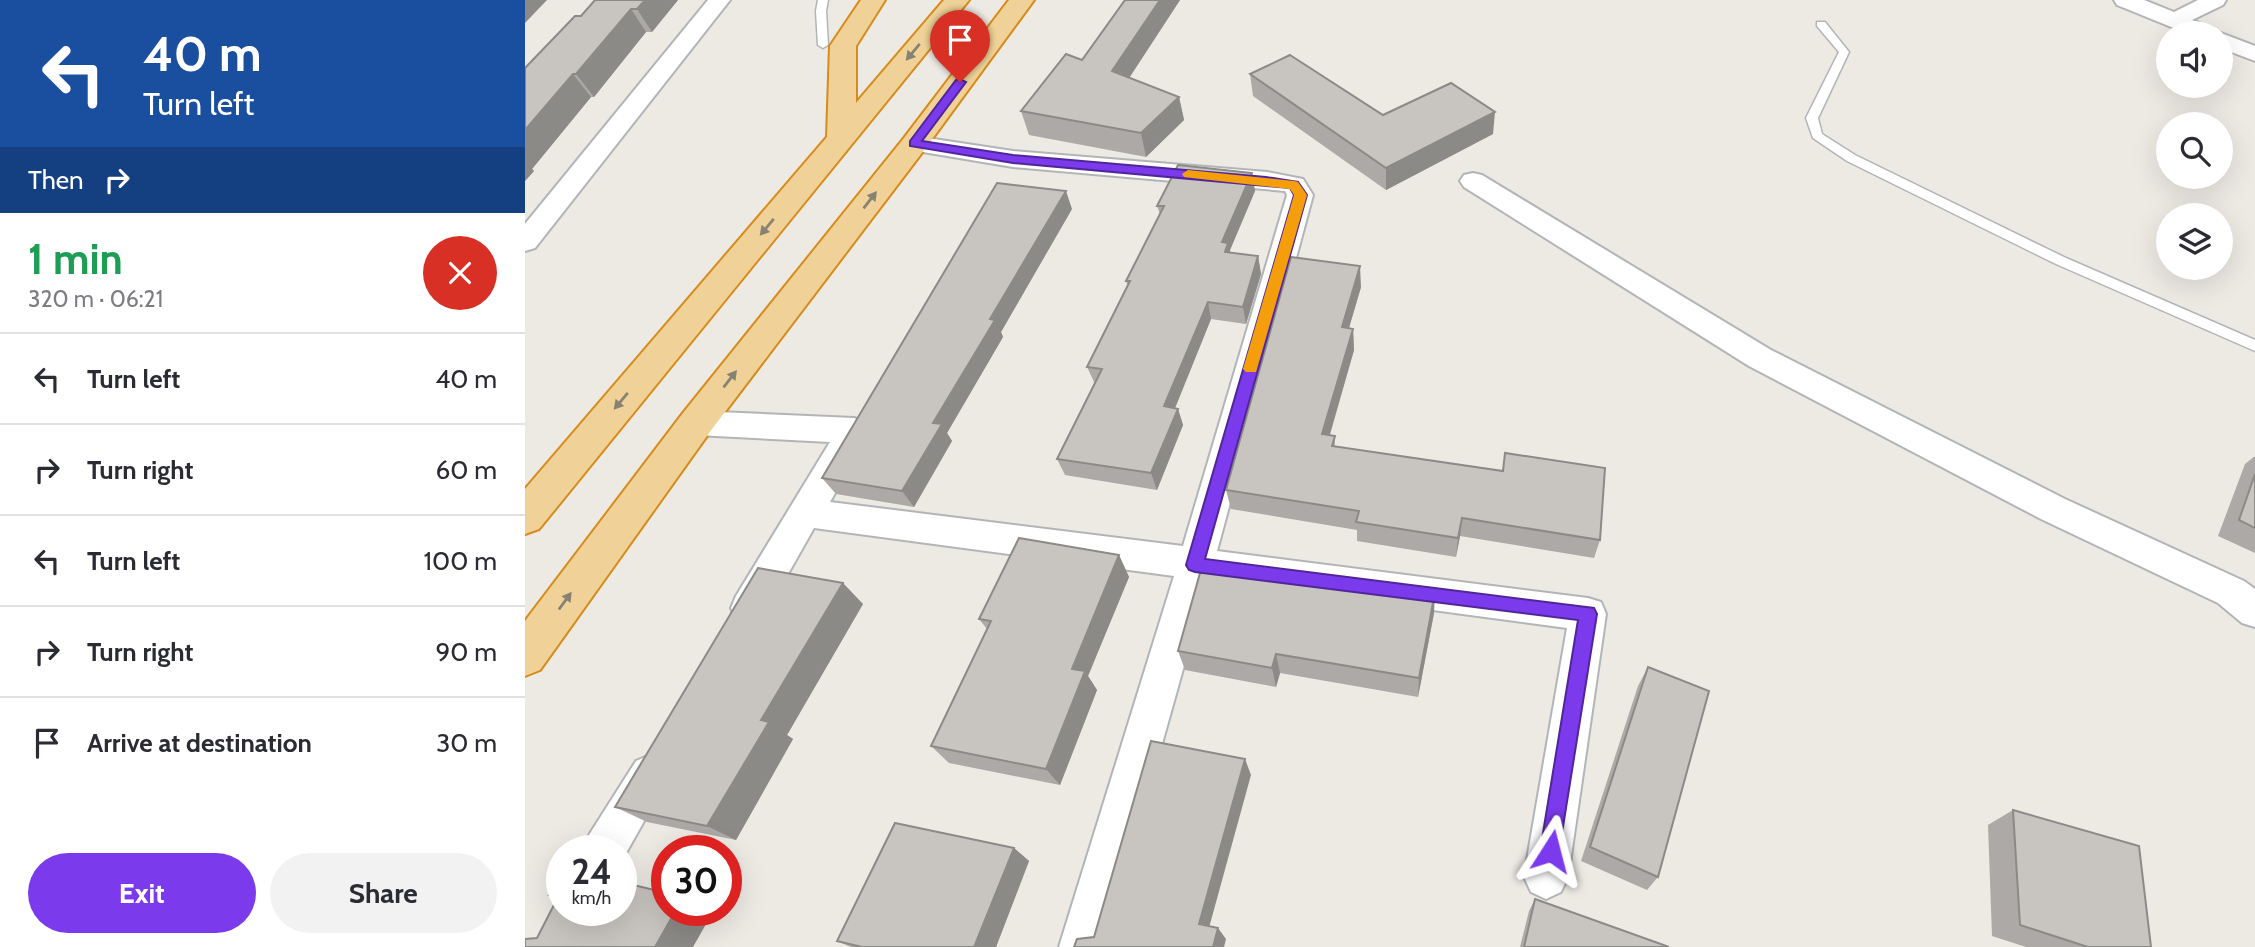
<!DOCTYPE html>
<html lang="en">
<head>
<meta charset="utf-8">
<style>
	:root { --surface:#fff; --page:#f2f2f3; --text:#2b2b33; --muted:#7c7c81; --line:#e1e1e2; --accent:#7c3aed }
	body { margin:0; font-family:Cabin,sans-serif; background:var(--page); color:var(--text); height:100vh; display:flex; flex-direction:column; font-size:26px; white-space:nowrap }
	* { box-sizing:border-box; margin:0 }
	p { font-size:23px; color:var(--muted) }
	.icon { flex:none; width:38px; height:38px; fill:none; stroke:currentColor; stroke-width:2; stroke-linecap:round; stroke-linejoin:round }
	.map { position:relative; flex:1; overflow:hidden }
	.drawer { display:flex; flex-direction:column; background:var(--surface); width:525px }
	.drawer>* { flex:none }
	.hud { background:#1a4fa0; color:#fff; overflow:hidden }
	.fabs { position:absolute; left:1631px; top:21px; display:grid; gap:14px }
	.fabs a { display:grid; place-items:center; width:77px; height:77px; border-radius:50%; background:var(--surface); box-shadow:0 7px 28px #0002; font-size:35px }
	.speed { position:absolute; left:21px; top:835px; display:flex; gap:14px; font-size:35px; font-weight:700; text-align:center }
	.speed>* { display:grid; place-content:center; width:91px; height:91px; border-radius:50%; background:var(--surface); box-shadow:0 7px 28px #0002; line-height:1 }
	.speed small { font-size:18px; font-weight:400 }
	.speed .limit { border:10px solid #d22; background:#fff; color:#111 }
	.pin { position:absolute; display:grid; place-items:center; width:60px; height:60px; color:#fff; margin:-72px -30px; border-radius:50% 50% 50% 0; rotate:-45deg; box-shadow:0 0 7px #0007 }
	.pin .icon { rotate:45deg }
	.me { position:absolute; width:77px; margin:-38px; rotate:9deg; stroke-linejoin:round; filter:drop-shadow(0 0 5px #0008) }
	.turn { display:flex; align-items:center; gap:24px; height:147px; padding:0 28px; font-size:32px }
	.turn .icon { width:91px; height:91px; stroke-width:2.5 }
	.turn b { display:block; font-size:49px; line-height:60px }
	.then { display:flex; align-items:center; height:66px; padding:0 28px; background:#0003; gap:14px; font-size:26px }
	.round { display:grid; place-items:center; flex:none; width:74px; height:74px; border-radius:37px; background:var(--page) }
	.summary { display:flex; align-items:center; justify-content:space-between; height:119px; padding:0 28px }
	h1 { font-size:42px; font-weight:700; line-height:52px; color:#1e9e55 }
	.button { display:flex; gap:14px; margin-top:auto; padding:14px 28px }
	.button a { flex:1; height:80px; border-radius:42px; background:var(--accent); color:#fff; font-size:28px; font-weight:700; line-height:80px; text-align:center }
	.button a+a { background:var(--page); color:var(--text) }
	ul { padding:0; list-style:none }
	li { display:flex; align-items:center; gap:21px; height:91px; padding:0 28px; border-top:2px solid var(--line) }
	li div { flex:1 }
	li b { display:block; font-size:26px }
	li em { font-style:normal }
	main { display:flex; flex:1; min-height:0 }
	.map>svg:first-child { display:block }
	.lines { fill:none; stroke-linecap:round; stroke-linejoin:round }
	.lane-casing { stroke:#b2b5b8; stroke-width:3 }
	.street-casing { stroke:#b2b5b8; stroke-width:4 }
	.highway-casing { stroke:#d78b1b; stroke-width:4 }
	.lane { fill:#fff; fill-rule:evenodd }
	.street { fill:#fff; fill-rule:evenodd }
	.highway { fill:#f0d298; fill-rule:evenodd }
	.wall { fill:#aca9a6 }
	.shaded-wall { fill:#8c8a87 }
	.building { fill:#c8c5c1; stroke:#8c8a87; stroke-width:2 }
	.oneway { fill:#888273 }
	.route { fill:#7c3aed; stroke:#51269a; stroke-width:2 }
	.slow { fill:#f59e0b }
</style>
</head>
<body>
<main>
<section class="drawer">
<div class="hud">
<div class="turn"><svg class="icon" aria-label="left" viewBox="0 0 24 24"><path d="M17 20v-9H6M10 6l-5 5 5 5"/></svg><div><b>40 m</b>Turn left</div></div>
<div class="then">Then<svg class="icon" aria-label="right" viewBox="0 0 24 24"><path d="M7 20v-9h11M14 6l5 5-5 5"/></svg></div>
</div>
<div class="summary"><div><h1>1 min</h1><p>320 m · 06:21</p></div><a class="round" style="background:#d93025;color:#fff"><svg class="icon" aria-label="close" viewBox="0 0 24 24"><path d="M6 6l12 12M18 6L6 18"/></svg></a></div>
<ul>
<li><svg class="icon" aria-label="left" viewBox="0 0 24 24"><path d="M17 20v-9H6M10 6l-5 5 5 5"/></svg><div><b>Turn left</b></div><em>40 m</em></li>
<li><svg class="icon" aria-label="right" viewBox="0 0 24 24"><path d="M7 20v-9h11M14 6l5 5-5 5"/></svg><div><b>Turn right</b></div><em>60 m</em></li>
<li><svg class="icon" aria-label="left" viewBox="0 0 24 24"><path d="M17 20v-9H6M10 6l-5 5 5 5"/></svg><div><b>Turn left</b></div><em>100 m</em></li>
<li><svg class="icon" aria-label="right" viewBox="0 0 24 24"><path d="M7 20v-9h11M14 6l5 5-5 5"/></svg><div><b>Turn right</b></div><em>90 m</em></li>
<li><svg class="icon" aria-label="arrive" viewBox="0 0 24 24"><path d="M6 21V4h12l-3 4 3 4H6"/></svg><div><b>Arrive at destination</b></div><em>30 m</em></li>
</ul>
<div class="button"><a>Exit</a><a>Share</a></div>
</section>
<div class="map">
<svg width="1730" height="947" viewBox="0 0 1730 947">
	<rect width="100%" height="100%" fill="#edeae4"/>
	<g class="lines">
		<defs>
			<g id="lane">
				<polygon points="293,0 303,0 301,11 303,45 298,48 293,45 291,11"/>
				<polygon points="1292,22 1300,22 1324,52 1293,118 1297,134 1330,155 1541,258 1730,340 1730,351 1531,264 1322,161 1288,138 1281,118 1314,52 1292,26"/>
			</g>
			<g id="street">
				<polygon points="183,0 205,0 10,248 0,251 0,224"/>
				<polygon points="1589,0 1619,0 1649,12 1673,0 1701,0 1698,5 1667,20 1688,28 1691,33 1661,33 1592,5"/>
				<polygon points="1696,33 1730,46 1730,61 1696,48"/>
				<polygon points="389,136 488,151 742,172 778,179 788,195 692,551 1063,598 1076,602 1081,614 1043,877 1036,892 1021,899 1006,892 999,877 1042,628 683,580 580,947 534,947 649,576 289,528 237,620 224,624 211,620 206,608 211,596 305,442 171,435 160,432 155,423 160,414 171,411 329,418 340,422 345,431 305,502 658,546 762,195 760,191 488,167 380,149 377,144 380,139"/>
				<polygon points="948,173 957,175 1246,350 1540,499 1719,581 1730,589 1730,627 1717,623 1693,603 1516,519 1224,366 939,187 935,181 939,175"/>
				<polygon points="125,755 139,761 145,775 96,862 96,850 58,850 64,835 111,761"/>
			</g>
			<g id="highway">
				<polygon points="336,0 360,0 331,46 331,103 419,0 444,0 14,529 0,534 0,489 302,137 305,46"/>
				<polygon points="484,0 509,0 399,150 184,433 15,670 0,676 0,621 158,413 379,138"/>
			</g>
		</defs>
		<use href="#lane" class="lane-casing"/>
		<use href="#street" class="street-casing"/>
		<use href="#highway" class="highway-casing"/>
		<use href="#lane" class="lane"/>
		<use href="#street" class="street"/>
		<use href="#highway" class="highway"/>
	</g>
	<g class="wall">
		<polygon points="153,0 127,32 121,32 69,97 66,97 7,169 9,171 0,181 0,68 56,16"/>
		<polygon points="600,0 655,0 604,78 654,97 659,120 621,157 504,135 496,111 557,60"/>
		<polygon points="725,74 858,115 968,134 861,190 728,96"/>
		<polygon points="730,191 705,250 705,253 733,256 736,274 721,324 686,319 650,408 653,409 658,425 632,490 540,475 532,459 570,384 562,367 603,286 601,281 635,214 632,206"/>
		<polygon points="547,209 476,332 478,337 422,433 427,441 389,507 311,494 297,478"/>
		<polygon points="836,287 824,328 828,329 829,350 805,435 810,436 810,446 1075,540 1069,558 935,536 931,557 832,541 832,530 706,509 701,490"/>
		<polygon points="1730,456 1730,553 1693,536 1720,464"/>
		<polygon points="594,555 604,577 563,676 572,690 535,785 424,763 406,746 462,629 454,619"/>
		<polygon points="338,604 262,735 268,739 211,840 122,822 90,807"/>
		<polygon points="909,613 893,697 755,673 751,687 660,670 653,651"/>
		<polygon points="1123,667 1133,877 1122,890 1056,861 1113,686"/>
		<polygon points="1488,810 1626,947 1501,947 1467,936 1463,825"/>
		<polygon points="489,848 504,861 471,947 326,947 312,941"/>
		<polygon points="1010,899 1144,947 995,947 1004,911"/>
	</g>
	<g class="shaded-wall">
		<polygon points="0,0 22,0 0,23"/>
		<polygon points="120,0 153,0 127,32 112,9"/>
		<polygon points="635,0 655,0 593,95 587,71"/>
		<polygon points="106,9 121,32 69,97 51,74"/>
		<polygon points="48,74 66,97 7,169 9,171 0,181 0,130"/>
		<polygon points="654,97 659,120 621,157 616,133"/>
		<polygon points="970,112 968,134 861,190 861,168"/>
		<polygon points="727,173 730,191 705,250 707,261 703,270 697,242"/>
		<polygon points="541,191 547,209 476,332 478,337 422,433 427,441 389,507 377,491 408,423 465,319"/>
		<polygon points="733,256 736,274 721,324 718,307"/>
		<polygon points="835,266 836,287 818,348 817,327"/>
		<polygon points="683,302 686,319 644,423 639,406"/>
		<polygon points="828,329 829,350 799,454 797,434"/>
		<polygon points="653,409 658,425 632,490 626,473"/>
		<polygon points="937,518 935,536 931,557 933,538"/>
		<polygon points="594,555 604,577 563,676 572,690 535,785 521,769 547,669"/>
		<polygon points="318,583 338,604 262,735 268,739 211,840 182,826 236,720"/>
		<polygon points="910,592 909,613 893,697 894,678"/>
		<polygon points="751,654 755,673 751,687 747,668"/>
		<polygon points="720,759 726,775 682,935 674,924"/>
		<polygon points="489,848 504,861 471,947 449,947"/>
		<polygon points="151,910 189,910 168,947 130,947"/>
		<polygon points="693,928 701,939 699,947 688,947"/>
	</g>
	<g class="building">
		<polygon points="70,0 120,0 112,9 106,9 51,74 48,74 0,130 0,68 50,16 56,16"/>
		<polygon points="600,0 635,0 587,71 654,97 616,133 496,111 541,54 557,60"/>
		<polygon points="765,55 858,115 926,83 970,112 861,168 725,74"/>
		<polygon points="653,165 727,173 697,242 703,243 700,252 733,256 718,307 683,302 639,406 653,409 626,473 532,459 577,369 562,367 605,281 601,281 639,206 632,206"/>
		<polygon points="472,183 541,191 465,319 470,320 408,423 417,424 377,491 297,478"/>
		<polygon points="766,257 835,266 817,327 828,329 797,434 810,436 807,446 978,471 980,453 1080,468 1075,540 937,518 933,538 831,522 834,511 701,490"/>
		<polygon points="1730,474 1730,528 1714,520"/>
		<polygon points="494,538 594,555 547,669 560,671 521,769 406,746 466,621 454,619"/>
		<polygon points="677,566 800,587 802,578 910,592 894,678 751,654 747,668 653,651"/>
		<polygon points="233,568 318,583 236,720 244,722 182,826 90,807"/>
		<polygon points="1123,667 1184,691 1133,877 1065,847"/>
		<polygon points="626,741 720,759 674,924 693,928 688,947 549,947 552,939 569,937"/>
		<polygon points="1488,810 1614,846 1626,947 1563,947 1495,925"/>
		<polygon points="370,823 489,848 449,947 337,947 312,941"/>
		<polygon points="37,876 37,910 96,910 96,882 142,893 142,910 151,910 130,947 0,947 0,939 12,938 32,899 32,896 24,895"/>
		<polygon points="1010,899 1144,947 999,947"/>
	</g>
	<defs><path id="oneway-solid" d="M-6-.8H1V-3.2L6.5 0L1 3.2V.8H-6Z" transform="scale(1.75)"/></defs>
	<g class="oneway">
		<use href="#oneway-solid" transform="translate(388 52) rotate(130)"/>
		<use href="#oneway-solid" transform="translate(345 200) rotate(-52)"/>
		<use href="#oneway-solid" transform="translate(242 227) rotate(130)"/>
		<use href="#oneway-solid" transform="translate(205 379) rotate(-52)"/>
		<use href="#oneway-solid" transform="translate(96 401) rotate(130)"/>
		<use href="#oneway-solid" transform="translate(40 601) rotate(-54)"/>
	</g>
	<polygon class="route" points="435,79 441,82 397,141 488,155 741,177 773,182 782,195 680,559 1069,608 1072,614 1033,858 1026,861 1018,858 1015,851 1053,620 670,572 664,570 661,565 769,195 765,188 488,163 385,146 385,141 431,80"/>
	<polygon class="slow" points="663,170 769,181 773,182 782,195 731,372 721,372 718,369 769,195 765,189 659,177 657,174"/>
</svg>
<div class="fabs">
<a><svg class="icon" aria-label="sound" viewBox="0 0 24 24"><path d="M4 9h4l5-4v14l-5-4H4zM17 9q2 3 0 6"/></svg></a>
<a><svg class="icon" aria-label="search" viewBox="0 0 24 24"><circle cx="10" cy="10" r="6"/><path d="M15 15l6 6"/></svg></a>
<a><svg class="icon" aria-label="layers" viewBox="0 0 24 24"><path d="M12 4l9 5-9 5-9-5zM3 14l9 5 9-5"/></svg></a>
</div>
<div class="speed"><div>24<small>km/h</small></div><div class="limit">30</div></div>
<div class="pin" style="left:435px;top:82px;background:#d93025"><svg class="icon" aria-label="arrive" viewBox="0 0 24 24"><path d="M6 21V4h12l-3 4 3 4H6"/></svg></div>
<svg class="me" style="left:1026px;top:851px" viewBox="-20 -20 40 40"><path d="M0-17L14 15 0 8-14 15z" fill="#7c3aed" stroke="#fff" stroke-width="4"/></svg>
</div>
</main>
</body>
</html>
